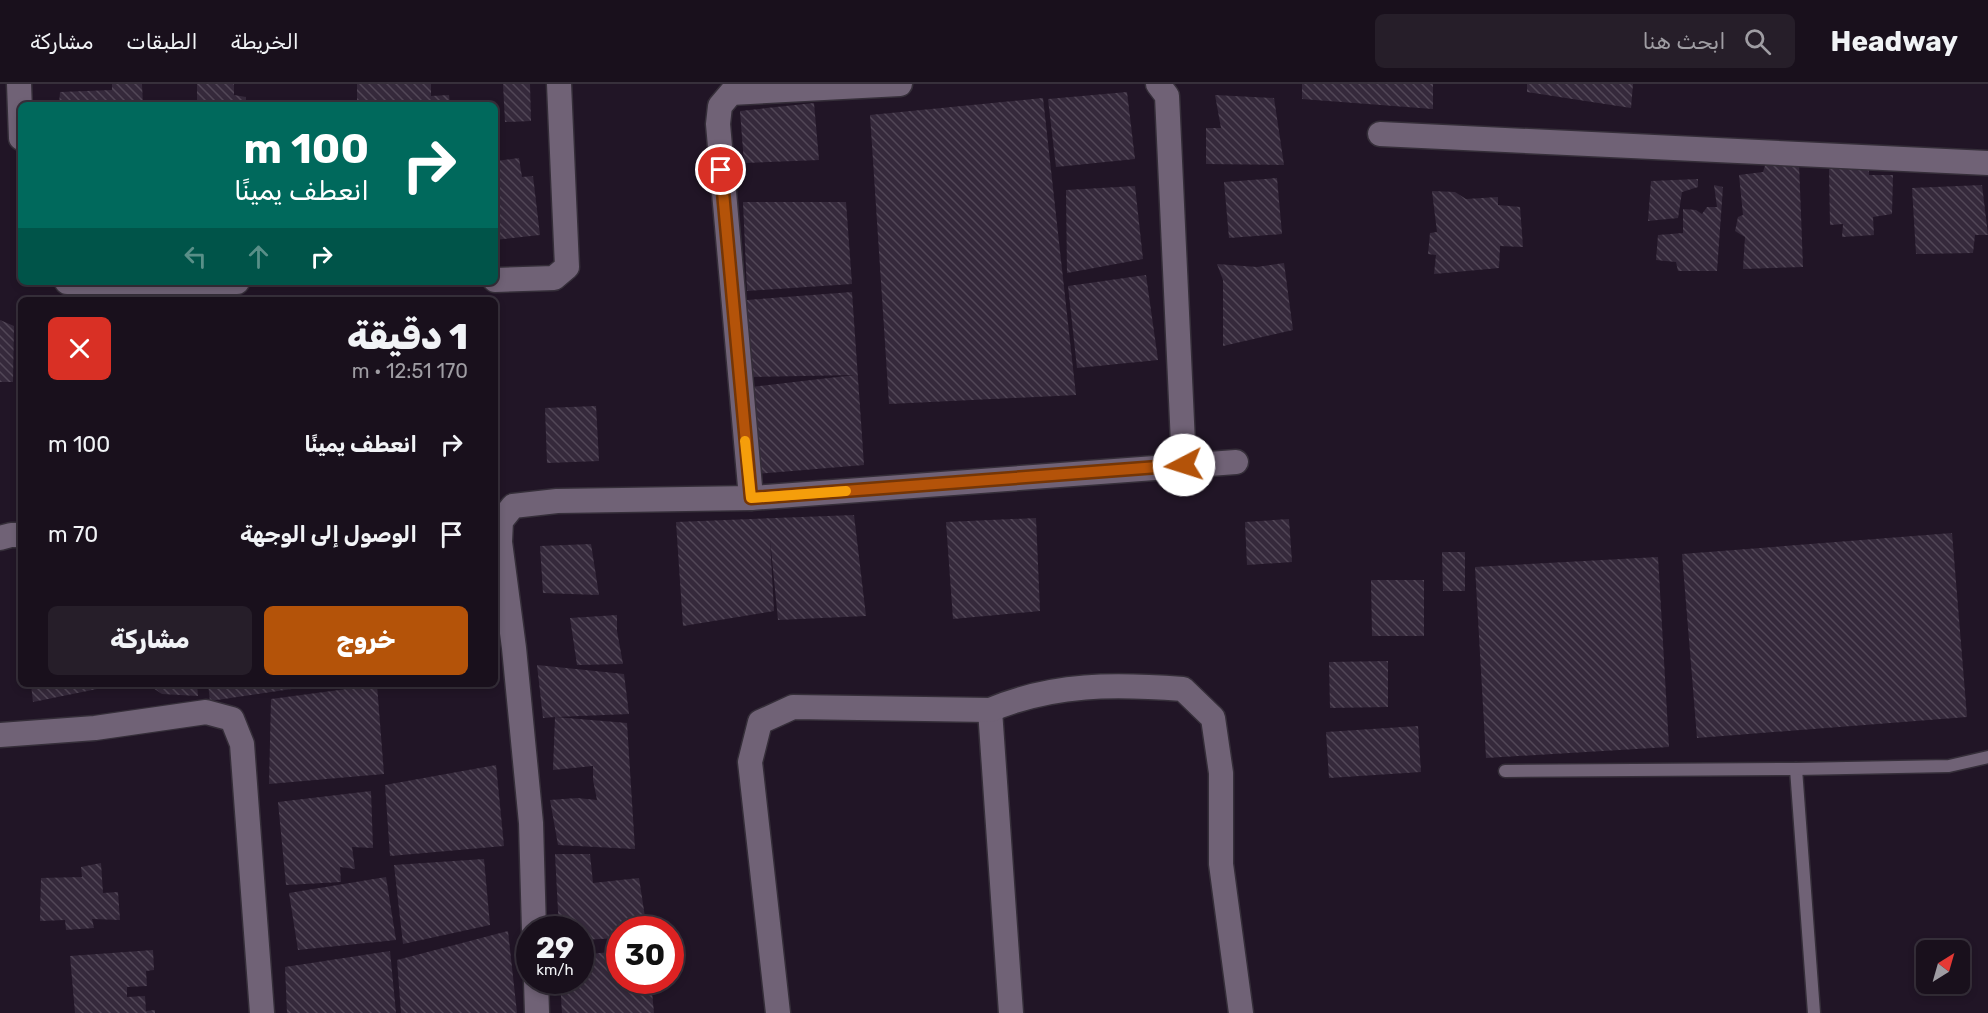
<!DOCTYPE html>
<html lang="ar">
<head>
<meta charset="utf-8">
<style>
	:root { --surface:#19101c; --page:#261e29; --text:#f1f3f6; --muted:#9f9da3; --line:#37303b; --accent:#b45309 }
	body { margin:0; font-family:Rubik,Cairo,sans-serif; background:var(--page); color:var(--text); direction:rtl; height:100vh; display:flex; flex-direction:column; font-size:22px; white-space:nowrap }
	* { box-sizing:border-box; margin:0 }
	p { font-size:20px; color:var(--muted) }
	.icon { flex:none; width:33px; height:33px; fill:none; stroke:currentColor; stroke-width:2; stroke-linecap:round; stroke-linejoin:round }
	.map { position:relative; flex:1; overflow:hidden; direction:ltr }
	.panel { position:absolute; left:18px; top:213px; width:480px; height:390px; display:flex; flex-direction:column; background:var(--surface); border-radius:9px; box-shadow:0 3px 9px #0003,0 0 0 2px var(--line); direction:rtl }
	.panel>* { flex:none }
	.guide { position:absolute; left:18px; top:18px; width:480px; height:183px; border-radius:9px; box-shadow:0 3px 9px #0003,0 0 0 2px var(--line); direction:rtl; background:#00695c; color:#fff; overflow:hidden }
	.needle { width:39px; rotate:37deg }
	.controls { position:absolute; left:1916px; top:856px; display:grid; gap:12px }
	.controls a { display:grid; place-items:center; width:54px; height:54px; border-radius:9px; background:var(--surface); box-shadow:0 3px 9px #0003,0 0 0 2px var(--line); font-size:30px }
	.speed { position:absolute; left:516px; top:832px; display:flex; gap:12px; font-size:30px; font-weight:700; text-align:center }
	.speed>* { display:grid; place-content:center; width:78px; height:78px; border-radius:50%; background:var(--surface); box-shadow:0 3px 9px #0003,0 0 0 2px var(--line); line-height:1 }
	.speed small { font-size:15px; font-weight:400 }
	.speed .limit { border:9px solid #d22; background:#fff; color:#111 }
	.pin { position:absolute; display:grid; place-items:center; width:51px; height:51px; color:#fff; margin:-26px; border:3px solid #fff; border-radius:50%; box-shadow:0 2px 6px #0007 }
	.me { position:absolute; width:66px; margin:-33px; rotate:265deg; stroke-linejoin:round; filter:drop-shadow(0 0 4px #0008) }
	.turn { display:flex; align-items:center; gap:21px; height:126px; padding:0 30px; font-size:27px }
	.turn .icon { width:78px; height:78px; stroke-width:2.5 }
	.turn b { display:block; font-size:42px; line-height:51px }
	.lanes { display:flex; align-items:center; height:57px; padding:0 30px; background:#0003; justify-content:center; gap:30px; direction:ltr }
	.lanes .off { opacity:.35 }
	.round { display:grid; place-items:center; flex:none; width:63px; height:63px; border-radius:9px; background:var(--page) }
	.overview { display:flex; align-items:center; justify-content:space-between; height:102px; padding:0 30px }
	h1 { font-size:36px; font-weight:800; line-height:45px }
	.cta { display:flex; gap:12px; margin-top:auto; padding:12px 30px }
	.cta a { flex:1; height:69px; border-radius:9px; background:var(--accent); color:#fff; font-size:24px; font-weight:800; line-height:69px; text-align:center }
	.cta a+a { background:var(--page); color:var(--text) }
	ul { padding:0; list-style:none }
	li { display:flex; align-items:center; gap:18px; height:90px; padding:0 30px }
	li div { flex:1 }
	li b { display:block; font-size:22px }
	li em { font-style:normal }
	header { display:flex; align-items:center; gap:36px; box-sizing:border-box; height:84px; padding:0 30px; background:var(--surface); border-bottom:2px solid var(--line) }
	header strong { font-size:28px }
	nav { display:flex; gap:33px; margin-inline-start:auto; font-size:21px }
	.search { width:420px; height:54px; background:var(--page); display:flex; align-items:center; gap:15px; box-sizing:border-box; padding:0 21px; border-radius:9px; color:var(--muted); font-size:22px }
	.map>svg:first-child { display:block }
	.building { fill:url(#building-back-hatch) }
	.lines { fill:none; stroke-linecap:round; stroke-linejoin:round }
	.service-casing { stroke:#352e39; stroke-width:15 }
	.minor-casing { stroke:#352e39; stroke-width:27 }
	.service { stroke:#706276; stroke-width:12 }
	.minor { stroke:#706276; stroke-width:24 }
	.route-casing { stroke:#753606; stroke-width:15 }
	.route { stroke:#b45309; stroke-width:10 }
	.slow { stroke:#f59e0b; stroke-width:10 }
</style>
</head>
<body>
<header>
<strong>Headway</strong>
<div class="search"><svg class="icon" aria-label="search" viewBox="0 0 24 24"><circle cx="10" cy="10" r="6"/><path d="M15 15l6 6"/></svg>ابحث هنا</div>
<nav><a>الخريطة</a><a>الطبقات</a><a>مشاركة</a></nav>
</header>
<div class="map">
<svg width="1988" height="929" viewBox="0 0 1988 929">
	<defs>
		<pattern id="building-back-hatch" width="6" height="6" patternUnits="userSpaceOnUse" patternTransform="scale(1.5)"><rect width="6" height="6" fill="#35293b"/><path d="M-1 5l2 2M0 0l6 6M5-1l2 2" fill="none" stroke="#524757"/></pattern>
	</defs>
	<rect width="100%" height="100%" fill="#211526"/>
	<g class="building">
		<polygon points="112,0 142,0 143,21 59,21 60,8 112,6"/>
		<polygon points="197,0 234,0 234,11 246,13 246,21 197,21"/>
		<polygon points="357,0 431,0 431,12 449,11 450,21 357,21"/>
		<polygon points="503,0 530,0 531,37 505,38"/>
		<polygon points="1302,0 1433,0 1433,25 1302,15"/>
		<polygon points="1527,0 1633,0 1631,24 1527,8"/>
		<polygon points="1127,8 1135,75 1056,83 1048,15"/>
		<polygon points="1215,11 1274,14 1284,81 1206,80 1206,44 1221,44"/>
		<polygon points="1043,14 1076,311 889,320 870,31"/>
		<polygon points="814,19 819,76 744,79 740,27"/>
		<polygon points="519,74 522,93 533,92 540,151 495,156 495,77"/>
		<polygon points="1766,78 1799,79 1803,183 1743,185 1745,153 1735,147 1738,133 1743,131 1739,91 1763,88"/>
		<polygon points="1829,84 1869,84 1869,91 1893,91 1892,130 1873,133 1874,151 1842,153 1843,140 1830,141"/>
		<polygon points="1277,94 1282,150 1229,154 1224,98"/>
		<polygon points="1698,95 1698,103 1682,108 1678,134 1648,137 1651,97"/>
		<polygon points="1714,101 1723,103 1717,187 1678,187 1676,178 1656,176 1658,151 1683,149 1683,125 1696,126 1702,130 1707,123 1717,123"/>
		<polygon points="1982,101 1988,151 1975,151 1973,169 1916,170 1912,104"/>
		<polygon points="1135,102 1143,175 1067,189 1066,106"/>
		<polygon points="1432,107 1455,108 1466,115 1498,113 1498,121 1520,123 1523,163 1500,162 1499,184 1434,190 1436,171 1428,170 1430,149 1437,148"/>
		<polygon points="743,118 846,118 852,200 747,207"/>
		<polygon points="1284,179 1293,246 1223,262 1223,196 1217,180 1257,183"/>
		<polygon points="1146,191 1158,276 1077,284 1068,202"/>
		<polygon points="852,208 864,381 755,390 751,303 855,291 751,293 747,216"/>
		<polygon points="0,236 14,242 13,298 0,298"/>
		<polygon points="596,322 599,377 547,379 545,324"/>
		<polygon points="854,431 866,532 778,536 770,455 774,527 683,542 676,438"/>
		<polygon points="1036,434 1040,527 953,535 946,438"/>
		<polygon points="1289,435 1292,478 1247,481 1245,438"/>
		<polygon points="1952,449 1967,633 1697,654 1682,470"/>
		<polygon points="591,460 599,511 543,509 540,462"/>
		<polygon points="1442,468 1465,468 1465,507 1443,507"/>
		<polygon points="1658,473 1669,663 1486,674 1475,483"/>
		<polygon points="1371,496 1424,496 1424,552 1372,552"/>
		<polygon points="617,531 617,547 623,580 577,581 570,534"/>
		<polygon points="1388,577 1388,623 1330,624 1329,578"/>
		<polygon points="537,581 624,590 629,630 555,633 627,639 635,765 558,761 550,716 577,714 597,716 593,696 593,682 553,686 555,633 543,634"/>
		<polygon points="31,600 102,600 102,604 33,618"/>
		<polygon points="147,600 197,600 198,612 162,610"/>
		<polygon points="208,600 319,600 319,601 210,617"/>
		<polygon points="377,601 384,690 269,700 271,615"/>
		<polygon points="1418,642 1421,688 1329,694 1326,648"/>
		<polygon points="496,681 504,762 390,772 385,701"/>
		<polygon points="371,707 373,764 352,763 355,785 340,783 341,798 286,801 278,718"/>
		<polygon points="555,770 590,770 593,799 639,794 647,846 620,846 620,854 580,856 580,846 559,846"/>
		<polygon points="484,775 490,841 403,860 394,781"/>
		<polygon points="101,779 103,809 118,808 120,836 92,835 94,844 66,846 65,836 40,837 41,794 82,793 81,783"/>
		<polygon points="386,793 396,856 298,866 289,809"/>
		<polygon points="508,847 517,929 401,929 397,876"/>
		<polygon points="153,866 154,886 146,887 147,902 127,903 127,913 145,912 146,927 155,926 155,929 75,929 70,872"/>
		<polygon points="390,867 396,929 287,929 285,883"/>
		<polygon points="620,867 620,897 651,897 654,929 562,929 560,897 580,897 580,871"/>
	</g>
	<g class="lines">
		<defs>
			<g id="service">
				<polyline points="1796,685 1814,929"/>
				<polyline points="1505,687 1796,685 1949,682 1988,673"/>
			</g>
			<g id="minor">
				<polyline points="19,0 21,54"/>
				<polyline points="1158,0 1167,12 1184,381"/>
				<polyline points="1380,50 1988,79"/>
				<polyline points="495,196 554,194 567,183 559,0"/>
				<polyline points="67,198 237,198"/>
				<polyline points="751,414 718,40 720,22 731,9 900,0"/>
				<polyline points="0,454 11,451 21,451"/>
				<polyline points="990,626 1011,929"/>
				<polyline points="0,651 95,644 206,628 232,635 242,660 262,929"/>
				<polyline points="534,846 531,739 514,564 500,458 501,437 513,422 557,417 751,414 1236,378"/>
				<polyline points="536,897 537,929"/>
				<path d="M778,929L750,678L760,638L793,623L990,626C1054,599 1115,600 1183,605L1213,634L1221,689V780L1241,929"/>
			</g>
		</defs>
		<use href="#service" class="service-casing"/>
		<use href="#minor" class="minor-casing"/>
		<use href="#service" class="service"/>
		<use href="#minor" class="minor"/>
	</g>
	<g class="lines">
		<defs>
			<polyline id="route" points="721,86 751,414 1184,381"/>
		</defs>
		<use href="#route" class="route-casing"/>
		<use href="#route" class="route"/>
		<polyline class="slow" points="745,357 751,414 846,407"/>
	</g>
</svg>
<div class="controls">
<a><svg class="needle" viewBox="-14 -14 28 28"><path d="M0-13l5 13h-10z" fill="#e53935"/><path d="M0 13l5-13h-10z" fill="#9f9da3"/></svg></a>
</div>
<div class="speed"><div>29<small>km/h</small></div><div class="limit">30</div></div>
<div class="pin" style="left:721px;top:86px;background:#d93025"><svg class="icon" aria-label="arrive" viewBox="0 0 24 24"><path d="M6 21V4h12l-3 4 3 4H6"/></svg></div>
<svg class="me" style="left:1184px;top:381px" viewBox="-20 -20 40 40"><circle r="19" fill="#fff"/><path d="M0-13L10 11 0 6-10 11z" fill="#b45309"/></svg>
<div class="guide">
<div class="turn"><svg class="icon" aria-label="right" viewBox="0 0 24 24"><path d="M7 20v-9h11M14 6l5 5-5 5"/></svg><div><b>100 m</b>انعطف يمينًا</div></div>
<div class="lanes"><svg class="icon off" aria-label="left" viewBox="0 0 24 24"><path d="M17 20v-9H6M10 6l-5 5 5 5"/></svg><svg class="icon off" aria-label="ahead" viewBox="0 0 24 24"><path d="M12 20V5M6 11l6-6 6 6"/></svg><svg class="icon" aria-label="right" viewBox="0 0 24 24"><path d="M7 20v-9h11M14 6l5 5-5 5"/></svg></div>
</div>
<section class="panel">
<div class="overview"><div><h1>1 دقيقة</h1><p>170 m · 12:51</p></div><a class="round" style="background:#d93025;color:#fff"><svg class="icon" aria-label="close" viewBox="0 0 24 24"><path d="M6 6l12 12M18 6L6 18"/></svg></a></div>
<ul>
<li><svg class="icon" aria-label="right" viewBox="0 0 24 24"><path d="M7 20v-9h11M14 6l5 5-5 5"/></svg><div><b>انعطف يمينًا</b></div><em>100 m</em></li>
<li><svg class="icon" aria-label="arrive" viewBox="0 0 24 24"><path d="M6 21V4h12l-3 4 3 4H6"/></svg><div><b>الوصول إلى الوجهة</b></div><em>70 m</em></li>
</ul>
<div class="cta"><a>خروج</a><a>مشاركة</a></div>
</section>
</div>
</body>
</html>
